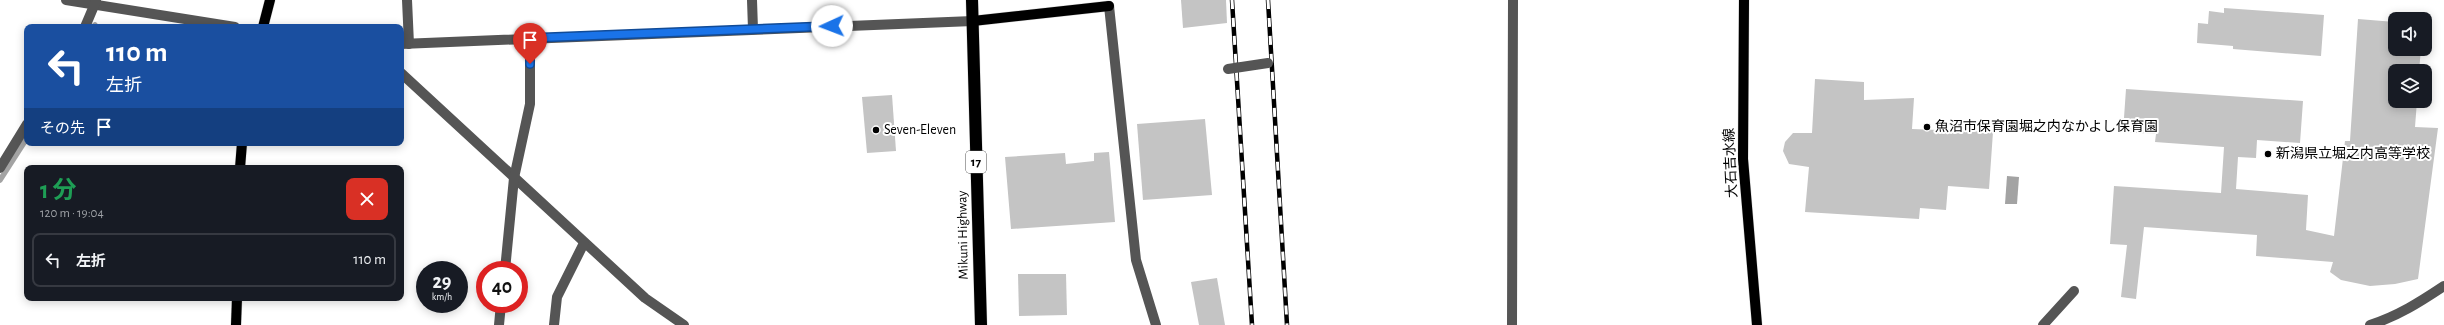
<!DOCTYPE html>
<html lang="ja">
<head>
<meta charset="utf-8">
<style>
	:root { --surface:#171b24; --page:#20242c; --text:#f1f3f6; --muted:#9ea1a6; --line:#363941 }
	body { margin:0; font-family:"Alegreya Sans","Noto Sans JP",sans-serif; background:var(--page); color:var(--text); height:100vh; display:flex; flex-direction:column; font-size:15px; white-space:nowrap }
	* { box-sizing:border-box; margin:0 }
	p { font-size:13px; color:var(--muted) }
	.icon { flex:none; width:22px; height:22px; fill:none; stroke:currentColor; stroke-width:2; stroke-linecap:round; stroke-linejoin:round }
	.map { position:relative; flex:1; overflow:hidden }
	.panel { position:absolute; left:24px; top:165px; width:380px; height:136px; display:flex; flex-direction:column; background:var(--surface); border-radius:8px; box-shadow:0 2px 10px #0003 }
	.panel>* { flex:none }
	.guide { position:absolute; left:24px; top:24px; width:380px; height:122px; border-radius:8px; box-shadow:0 2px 10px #0003; background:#1a4fa0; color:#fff; overflow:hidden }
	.buttons { position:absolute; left:2388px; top:12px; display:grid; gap:8px }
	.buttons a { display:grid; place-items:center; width:44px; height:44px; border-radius:8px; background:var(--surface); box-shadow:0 2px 10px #0003; font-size:20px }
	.speed { position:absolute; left:416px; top:261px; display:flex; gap:8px; font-size:20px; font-weight:700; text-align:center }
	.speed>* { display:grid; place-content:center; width:52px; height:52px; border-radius:50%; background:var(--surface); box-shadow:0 2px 10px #0003; line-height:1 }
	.speed small { font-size:10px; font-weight:400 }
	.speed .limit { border:6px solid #d22; background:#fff; color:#111 }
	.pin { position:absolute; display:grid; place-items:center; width:34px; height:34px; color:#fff; margin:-41px -17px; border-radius:50% 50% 50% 0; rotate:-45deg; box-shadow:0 0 4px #0007 }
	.pin .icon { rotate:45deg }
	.me { position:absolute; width:44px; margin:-22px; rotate:268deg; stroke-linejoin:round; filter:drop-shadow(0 0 3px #0008) }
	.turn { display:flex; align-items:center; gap:14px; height:84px; padding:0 16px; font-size:18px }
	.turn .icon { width:52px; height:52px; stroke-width:2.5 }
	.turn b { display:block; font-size:28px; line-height:34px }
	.then { display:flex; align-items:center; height:38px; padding:0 16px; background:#0003; gap:8px; font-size:15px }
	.round { display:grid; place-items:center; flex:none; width:42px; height:42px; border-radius:8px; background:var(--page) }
	.headline { display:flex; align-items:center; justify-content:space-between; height:68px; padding:0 16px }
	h1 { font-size:24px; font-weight:700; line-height:30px; color:#1e9e55 }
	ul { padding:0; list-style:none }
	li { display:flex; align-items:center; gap:12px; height:54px; margin:0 8px 6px; padding:0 8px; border:2px solid var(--line); border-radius:8px }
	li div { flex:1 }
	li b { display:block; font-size:15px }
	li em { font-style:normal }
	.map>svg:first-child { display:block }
	.water { fill:#a3a3a3 }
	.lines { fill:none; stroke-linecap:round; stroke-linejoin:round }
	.stream { stroke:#a3a3a3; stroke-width:5.5 }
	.building { fill:#c4c4c4 }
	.major-casing { stroke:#dbdbdb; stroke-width:11 }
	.highway-casing { stroke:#dbdbdb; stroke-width:13 }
	.minor { stroke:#555; stroke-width:10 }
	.major { stroke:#000; stroke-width:10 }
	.highway { stroke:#000; stroke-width:12 }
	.rail-casing { stroke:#000; stroke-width:4.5 }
	.rail { stroke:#fff; stroke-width:3; stroke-dasharray:9; stroke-linecap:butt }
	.minor-bridge { stroke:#555; stroke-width:10 }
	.route-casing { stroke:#114b97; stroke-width:10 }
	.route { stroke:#1a73e8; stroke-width:7 }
	.poi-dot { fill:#000; stroke:#fff; stroke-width:1.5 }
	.labels { text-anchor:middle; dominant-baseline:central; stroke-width:4; stroke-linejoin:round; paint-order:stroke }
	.shield { fill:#fff; stroke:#4c4c4c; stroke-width:1 }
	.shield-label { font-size:13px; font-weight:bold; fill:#000 }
	.poi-label { font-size:14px; fill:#000; stroke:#fff; text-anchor:start }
	.street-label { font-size:14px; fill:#000; stroke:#fff }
</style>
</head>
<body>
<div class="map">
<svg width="2444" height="325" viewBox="0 0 2444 325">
	<rect width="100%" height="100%" fill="#fff"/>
	<polygon class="water" points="2007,176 2019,177 2017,204 2005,204"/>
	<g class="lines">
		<g class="stream">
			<polyline points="93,27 95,25"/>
			<polyline points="0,180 27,138"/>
		</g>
	</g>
	<g class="building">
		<polygon points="1181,0 1226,0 1227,23 1183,28"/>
		<polygon points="2224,8 2324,15 2321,56 2233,49 2233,46 2197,43 2198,23 2208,24 2209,11 2224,13"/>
		<polygon points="2358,19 2395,22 2395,49 2421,49 2419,71 2395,71 2395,101 2417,101 2415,127 2438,128 2418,279 2395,284 2370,286 2341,280 2330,272 2333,262 2256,256 2257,235 2144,227 2136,299 2121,297 2127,245 2110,244 2114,186 2221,193 2224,147 2155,142 2156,134 2123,132 2126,89 2303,101 2300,143 2257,140 2256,158 2238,157 2236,189 2308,195 2306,230 2334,236 2345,141 2350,141"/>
		<polygon points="1815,79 1864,82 1864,100 1914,98 1912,129 1993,132 1989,189 1948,186 1946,210 1920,208 1919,219 1805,212 1809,167 1789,164 1783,151 1785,142 1793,133 1812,133"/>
		<polygon points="892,95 896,151 867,153 862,97"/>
		<polygon points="1205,119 1212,195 1143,200 1137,124"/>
		<polygon points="1109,152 1115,222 1011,229 1005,157 1065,153 1066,164 1094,161 1094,153"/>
		<polygon points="1018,274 1066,274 1067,315 1019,316"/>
		<polygon points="1217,278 1225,325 1199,325 1191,282"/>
	</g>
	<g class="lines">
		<defs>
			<g id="major">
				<polyline points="1744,0 1743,159 1757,325"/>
				<polyline points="973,21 1109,6"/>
				<polyline points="263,27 270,0"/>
				<polyline points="240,168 242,143"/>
				<polyline points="236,325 237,298"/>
			</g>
			<polyline id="highway" points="972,0 981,325"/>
		</defs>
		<use href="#major" class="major-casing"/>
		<use href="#highway" class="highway-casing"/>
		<g class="minor">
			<polyline points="66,0 235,27"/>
			<polyline points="407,0 409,44"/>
			<polyline points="752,0 753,29"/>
			<polyline points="1109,6 1136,260 1156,325"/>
			<polyline points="85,27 96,1"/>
			<polyline points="401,44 973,21"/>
			<polyline points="401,73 645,298 684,325"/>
			<polyline points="0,168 27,124"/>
			<polyline points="505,270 514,178 530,104 530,38"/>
			<polyline points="499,325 501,304"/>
			<polyline points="554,325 557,297 584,243"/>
			<polyline points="1512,325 1513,0"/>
			<polyline points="2043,325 2074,291"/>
			<path d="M2370,325C2398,316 2420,302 2444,286"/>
		</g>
		<use href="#major" class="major"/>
		<use href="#highway" class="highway"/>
		<defs>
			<g id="rail">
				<polyline points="1232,0 1252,325"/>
				<polyline points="1268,0 1287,325"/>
			</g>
		</defs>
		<use href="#rail" class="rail-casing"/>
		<use href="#rail" class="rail"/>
		<polyline class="minor-bridge" points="1228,69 1268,63"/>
	</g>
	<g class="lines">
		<defs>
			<polyline id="route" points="530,64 530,38 832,26"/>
		</defs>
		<use href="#route" class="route-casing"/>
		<use href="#route" class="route"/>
	</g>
	<g class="poi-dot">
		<circle cx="1927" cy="127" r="4"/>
		<circle cx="876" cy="130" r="4"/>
		<circle cx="2268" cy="154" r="4"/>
	</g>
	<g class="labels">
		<rect class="shield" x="966" y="151" width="20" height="22" rx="3"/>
		<g class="shield-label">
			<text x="976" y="162">17</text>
		</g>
		<g class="poi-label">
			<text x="1935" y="127">魚沼市保育園堀之内なかよし保育園</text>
			<text x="884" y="130">Seven-Eleven</text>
			<text x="2276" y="154">新潟県立堀之内高等学校</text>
		</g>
		<g class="street-label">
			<text transform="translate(1731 163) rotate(-93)">大石吉水線</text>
			<text transform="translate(963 235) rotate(-91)">Mikuni Highway</text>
		</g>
	</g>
</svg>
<div class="buttons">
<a><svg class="icon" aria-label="sound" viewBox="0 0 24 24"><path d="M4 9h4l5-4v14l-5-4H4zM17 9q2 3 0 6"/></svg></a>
<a><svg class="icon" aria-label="layers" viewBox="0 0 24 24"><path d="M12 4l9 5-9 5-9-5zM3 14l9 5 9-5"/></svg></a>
</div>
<div class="speed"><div>29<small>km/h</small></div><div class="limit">40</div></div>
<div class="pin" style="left:530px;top:64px;background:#d93025"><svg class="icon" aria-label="arrive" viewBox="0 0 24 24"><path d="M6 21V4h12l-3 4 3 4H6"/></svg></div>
<svg class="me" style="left:832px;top:26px" viewBox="-20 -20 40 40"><circle r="19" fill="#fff"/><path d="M0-13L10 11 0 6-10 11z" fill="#1a73e8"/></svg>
<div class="guide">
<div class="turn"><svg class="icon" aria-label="left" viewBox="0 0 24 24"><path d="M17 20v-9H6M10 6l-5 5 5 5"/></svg><div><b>110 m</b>左折</div></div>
<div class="then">その先<svg class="icon" aria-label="arrive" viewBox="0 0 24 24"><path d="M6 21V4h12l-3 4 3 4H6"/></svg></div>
</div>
<section class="panel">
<div class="headline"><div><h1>1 分</h1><p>120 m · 19:04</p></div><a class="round" style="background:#d93025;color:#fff"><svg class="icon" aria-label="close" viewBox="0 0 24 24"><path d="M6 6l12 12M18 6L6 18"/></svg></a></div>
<ul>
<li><svg class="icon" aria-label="left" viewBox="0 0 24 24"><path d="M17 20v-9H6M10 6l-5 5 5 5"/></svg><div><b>左折</b></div><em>110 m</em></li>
</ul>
</section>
</div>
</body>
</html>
